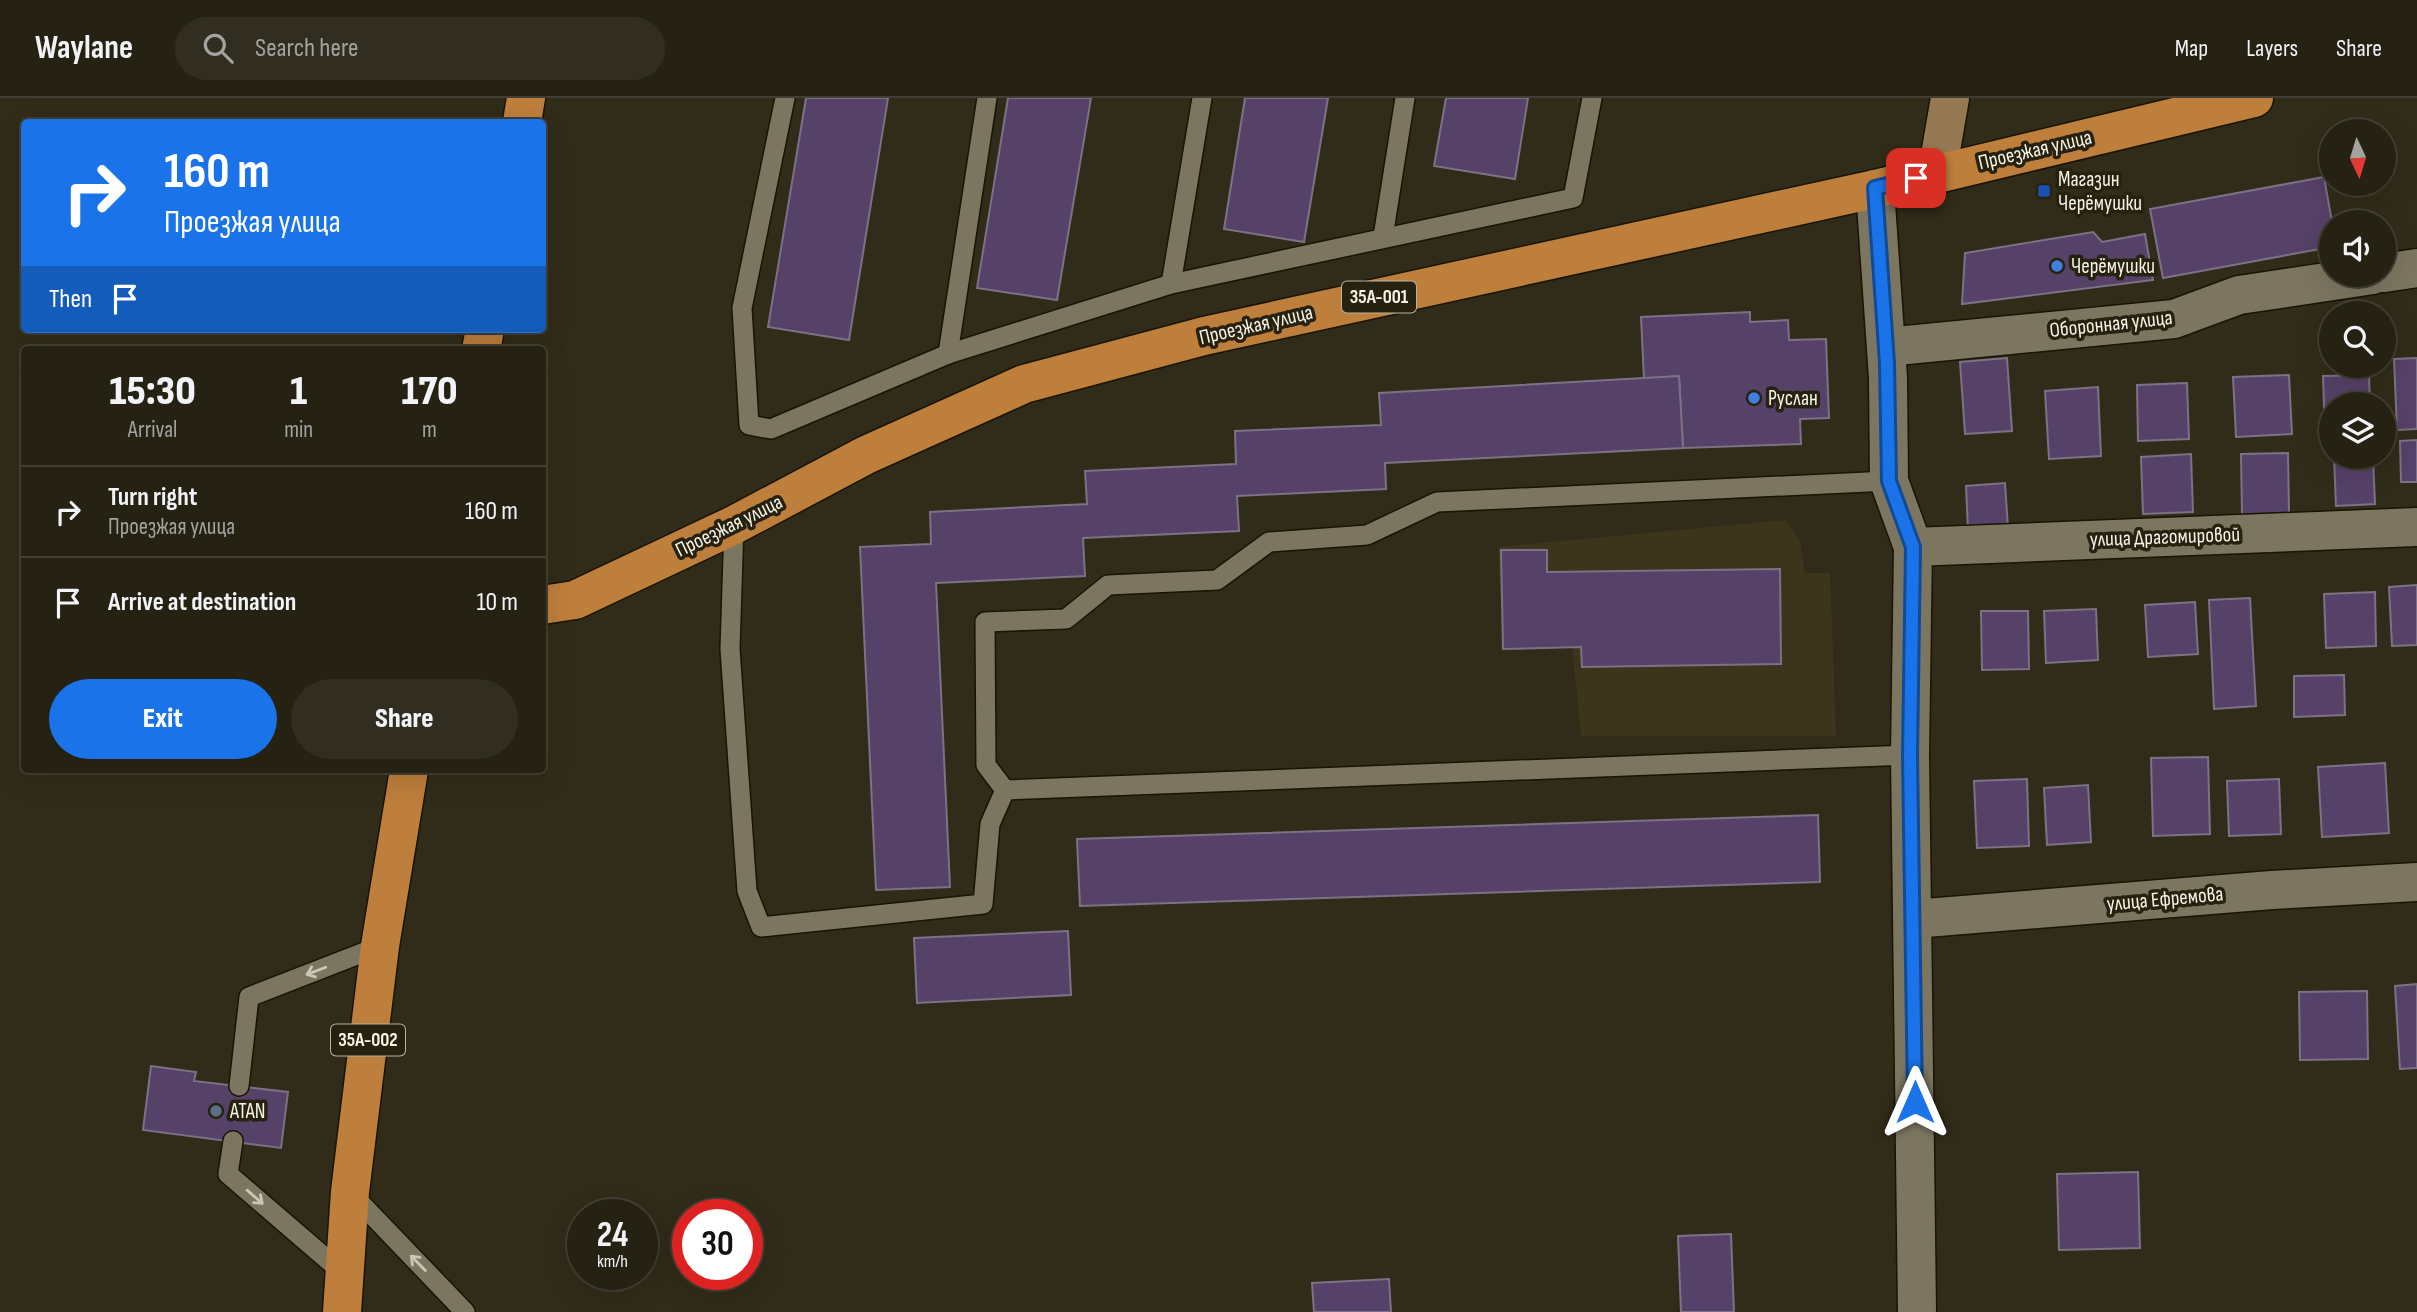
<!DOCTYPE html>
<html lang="en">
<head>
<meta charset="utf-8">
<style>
	:root { --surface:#252113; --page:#312e21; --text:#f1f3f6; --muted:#a3a3a0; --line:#423e33; --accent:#1a73e8 }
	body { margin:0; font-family:"Sofia Sans Condensed",sans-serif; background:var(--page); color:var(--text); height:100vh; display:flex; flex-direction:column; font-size:26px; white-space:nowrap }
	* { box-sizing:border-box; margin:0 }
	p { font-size:23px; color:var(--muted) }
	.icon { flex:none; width:38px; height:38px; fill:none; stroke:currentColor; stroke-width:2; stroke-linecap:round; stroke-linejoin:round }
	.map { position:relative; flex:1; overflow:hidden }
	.details { position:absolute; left:21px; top:248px; width:525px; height:427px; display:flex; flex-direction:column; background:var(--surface); border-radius:7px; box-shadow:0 7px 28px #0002,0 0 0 2px var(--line) }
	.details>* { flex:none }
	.banner { position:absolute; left:21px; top:21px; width:525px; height:214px; border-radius:7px; box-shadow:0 7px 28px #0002,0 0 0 2px var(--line); background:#1a73e8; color:#fff; overflow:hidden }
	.needle { width:46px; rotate:176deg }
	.fabs { position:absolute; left:2319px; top:21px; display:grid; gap:14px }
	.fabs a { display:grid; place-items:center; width:77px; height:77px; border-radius:50%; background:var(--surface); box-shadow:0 7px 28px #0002,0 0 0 2px var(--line); font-size:35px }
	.speed { position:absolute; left:567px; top:1101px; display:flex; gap:14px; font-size:35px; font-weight:700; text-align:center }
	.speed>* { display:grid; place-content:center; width:91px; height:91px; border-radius:50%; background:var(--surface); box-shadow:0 7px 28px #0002,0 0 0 2px var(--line); line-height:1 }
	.speed small { font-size:18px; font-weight:400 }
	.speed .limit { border:10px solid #d22; background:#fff; color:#111 }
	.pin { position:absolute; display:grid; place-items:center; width:60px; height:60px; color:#fff; margin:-30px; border-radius:14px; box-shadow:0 4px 10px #0006 }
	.me { position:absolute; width:77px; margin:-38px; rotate:0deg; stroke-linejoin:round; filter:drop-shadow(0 0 5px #0008) }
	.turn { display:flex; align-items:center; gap:24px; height:147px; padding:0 28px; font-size:32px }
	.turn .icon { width:91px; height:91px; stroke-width:2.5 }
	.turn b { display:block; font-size:49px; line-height:60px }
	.then { display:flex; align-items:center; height:66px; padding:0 28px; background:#0003; gap:14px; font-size:26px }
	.eta { display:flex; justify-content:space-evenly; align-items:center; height:119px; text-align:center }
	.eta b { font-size:42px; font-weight:800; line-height:49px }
	.button { display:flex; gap:14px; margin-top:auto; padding:14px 28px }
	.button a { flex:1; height:80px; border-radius:42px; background:var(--accent); color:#fff; font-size:28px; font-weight:800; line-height:80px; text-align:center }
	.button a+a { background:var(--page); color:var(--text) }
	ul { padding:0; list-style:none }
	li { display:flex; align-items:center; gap:21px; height:91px; padding:0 28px; border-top:2px solid var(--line) }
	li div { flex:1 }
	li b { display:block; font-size:26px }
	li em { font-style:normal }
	header { display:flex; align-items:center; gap:42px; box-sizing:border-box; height:98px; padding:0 35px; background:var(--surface); border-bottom:2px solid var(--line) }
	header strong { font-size:33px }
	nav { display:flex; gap:38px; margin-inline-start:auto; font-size:24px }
	.search { width:490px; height:63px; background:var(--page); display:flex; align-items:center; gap:18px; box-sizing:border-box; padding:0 24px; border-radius:38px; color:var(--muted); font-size:26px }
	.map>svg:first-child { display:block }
	.built { fill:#3c351b }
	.building { fill:#564168; stroke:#7c7185; stroke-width:2 }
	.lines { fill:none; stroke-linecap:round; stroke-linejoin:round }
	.service-casing { stroke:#191403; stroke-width:22 }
	.minor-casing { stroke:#191403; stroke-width:41 }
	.secondary-casing { stroke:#191403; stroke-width:41 }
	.trunk-casing { stroke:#191403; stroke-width:41 }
	.service { stroke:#7c7661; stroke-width:19 }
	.minor { stroke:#7c7661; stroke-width:38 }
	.secondary { stroke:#957953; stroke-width:38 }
	.trunk { stroke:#be7e3c; stroke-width:38 }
	.oneway { stroke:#cbc7b8 }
	.route-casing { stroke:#114b97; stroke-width:18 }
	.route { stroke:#1a73e8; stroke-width:12 }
	.transit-dot { fill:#1a4fb4; stroke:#272210; stroke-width:2.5 }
	.shop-dot { fill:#3f7fe0; stroke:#272210; stroke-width:2.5 }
	.service-dot { fill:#5c6f8a; stroke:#272210; stroke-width:2.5 }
	.labels { text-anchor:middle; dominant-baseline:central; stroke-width:7; stroke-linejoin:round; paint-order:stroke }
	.shield { fill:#272210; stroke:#b8b4a6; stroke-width:2 }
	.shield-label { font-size:19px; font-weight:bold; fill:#f6f3e7 }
	.street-label { font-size:21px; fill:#f6f3e7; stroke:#272210 }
	.poi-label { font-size:21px; fill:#f6f3e7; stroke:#272210; text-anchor:start }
</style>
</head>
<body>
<header>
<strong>Waylane</strong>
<div class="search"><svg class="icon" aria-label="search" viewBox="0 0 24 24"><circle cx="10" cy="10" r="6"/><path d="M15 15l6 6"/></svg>Search here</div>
<nav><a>Map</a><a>Layers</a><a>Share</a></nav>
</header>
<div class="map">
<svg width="2417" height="1214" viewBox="0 0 2417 1214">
	<rect width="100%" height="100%" fill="#312c19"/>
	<polygon class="built" points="1786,422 1800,442 1805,475 1830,475 1836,638 1581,638 1572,547 1503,551 1498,449"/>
	<g class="building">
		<polygon points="806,0 888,0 849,242 768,229"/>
		<polygon points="1008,0 1091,0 1057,202 977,190"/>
		<polygon points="1245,0 1328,0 1304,144 1224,131"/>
		<polygon points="1446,0 1528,0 1515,81 1434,68"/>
		<polygon points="2324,79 2332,124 2331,149 2163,180 2150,111"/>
		<polygon points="2093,134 2102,144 2145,136 2153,182 1962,206 1965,155"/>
		<polygon points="1750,214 1750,224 1788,222 1789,242 1826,241 1829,320 1800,321 1801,346 1683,350 1679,278 1644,281 1641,219"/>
		<polygon points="2007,260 2012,333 1965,336 1960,264"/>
		<polygon points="2417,260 2417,331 2397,332 2394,261"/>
		<polygon points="2289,277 2292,336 2236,339 2233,279"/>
		<polygon points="2369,277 2370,306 2331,306 2331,337 2325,338 2323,278"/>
		<polygon points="1679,278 1683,350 1385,365 1386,391 1237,398 1239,433 1083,440 1085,478 936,485 950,789 876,792 860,449 931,446 930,414 1087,406 1085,373 1236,366 1235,333 1381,327 1379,295"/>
		<polygon points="2187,285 2189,341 2138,343 2137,287"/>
		<polygon points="2098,289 2101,358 2049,361 2045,293"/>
		<polygon points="2417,342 2417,384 2401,384 2400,343"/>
		<polygon points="2288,355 2289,416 2242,417 2241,356"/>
		<polygon points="2191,356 2193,414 2143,416 2141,359"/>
		<polygon points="2334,359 2373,359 2375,406 2336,408"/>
		<polygon points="2005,385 2008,430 1968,432 1966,388"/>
		<polygon points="1501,452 1547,452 1547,474 1780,471 1781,566 1582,569 1581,549 1503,551"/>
		<polygon points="2417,487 2417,547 2392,548 2389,489"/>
		<polygon points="2375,494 2376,548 2326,550 2324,496"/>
		<polygon points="2250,500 2256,608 2214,611 2209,502"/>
		<polygon points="2195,504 2198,556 2148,559 2145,507"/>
		<polygon points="2096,511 2098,562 2046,565 2044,513"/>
		<polygon points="1981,513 2028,513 2029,571 1982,572"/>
		<polygon points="2344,577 2345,617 2294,619 2294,578"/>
		<polygon points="2208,659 2210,736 2153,738 2151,660"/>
		<polygon points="2385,665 2389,735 2322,739 2318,669"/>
		<polygon points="2027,681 2029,748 1977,750 1974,683"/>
		<polygon points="2279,681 2281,736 2229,738 2227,683"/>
		<polygon points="2088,687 2091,744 2047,747 2044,690"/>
		<polygon points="1818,717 1820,784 1080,808 1077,741"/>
		<polygon points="1068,833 1071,897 917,905 914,840"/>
		<polygon points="2417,886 2417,970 2400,971 2395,888"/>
		<polygon points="2367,893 2368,961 2300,962 2299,894"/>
		<polygon points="151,968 196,974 194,983 288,994 281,1050 143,1032"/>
		<polygon points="2138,1074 2140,1150 2059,1152 2057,1076"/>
		<polygon points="1731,1136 1734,1214 1681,1214 1678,1138"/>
		<polygon points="1389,1181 1391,1214 1314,1214 1312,1185"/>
	</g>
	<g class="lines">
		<defs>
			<g id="service">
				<polyline points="785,0 742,210 749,327 771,331 948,256 1171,186 1573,100 1592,0"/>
				<polyline points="1383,139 1405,0"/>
				<polyline points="1171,186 1202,0"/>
				<polyline points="948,256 987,0"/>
				<polyline points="1889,383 1437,404 1367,437 1269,444 1217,482 1108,487 1066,521 985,524 986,667 1005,692 1910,657"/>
				<polyline points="734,427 730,551 747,793 761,829 983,806 990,726 1005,692"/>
				<polyline points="239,988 249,899 380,848"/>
				<polyline points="233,1043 228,1076 343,1175"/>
				<polyline points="350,1094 465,1214"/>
			</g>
			<g id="minor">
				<polyline points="1875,91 1888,280 1889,383 1913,449 1910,657 1917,1214"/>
				<polyline points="2384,175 2417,170"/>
				<polyline points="1886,249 2174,221 2239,197 2373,177"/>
				<polyline points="1913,449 2417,429"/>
				<polyline points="1913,821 2272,792 2417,784"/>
			</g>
			<polyline id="secondary" points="1937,75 1950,0"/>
			<g id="trunk">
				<polyline points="522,24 526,0"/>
				<polyline points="481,252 485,231"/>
				<polyline points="542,507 575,502 734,427 866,357 1024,286 1204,238 1875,91 2254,0"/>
				<polyline points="342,1214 350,1094 380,848 409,672"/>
			</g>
		</defs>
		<use href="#service" class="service-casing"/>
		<use href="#minor" class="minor-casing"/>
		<use href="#secondary" class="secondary-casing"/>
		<use href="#trunk" class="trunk-casing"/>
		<use href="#service" class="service"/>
		<use href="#minor" class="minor"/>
		<use href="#secondary" class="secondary"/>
		<use href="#trunk" class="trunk"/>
	</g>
	<defs><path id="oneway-shaft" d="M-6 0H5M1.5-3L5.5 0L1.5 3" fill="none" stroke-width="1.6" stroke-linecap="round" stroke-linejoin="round" transform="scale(1.75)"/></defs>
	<g class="oneway">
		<use href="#oneway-shaft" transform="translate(316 873) rotate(159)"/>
		<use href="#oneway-shaft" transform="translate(255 1099) rotate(41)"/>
		<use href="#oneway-shaft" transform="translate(418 1165) rotate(-134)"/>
	</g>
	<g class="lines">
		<defs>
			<polyline id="route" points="1915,1004 1910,657 1913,449 1889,383 1887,265 1875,90 1916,80"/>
		</defs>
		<use href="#route" class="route-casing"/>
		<use href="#route" class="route"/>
	</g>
	<rect class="transit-dot" x="2037" y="86" width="14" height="14" rx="3.5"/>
	<g class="shop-dot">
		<circle cx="2057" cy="168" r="7"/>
		<circle cx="1754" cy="300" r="7"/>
	</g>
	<circle class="service-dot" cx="216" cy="1013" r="7"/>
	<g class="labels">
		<g class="shield">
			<rect x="1342" y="183.5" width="74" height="31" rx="5"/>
			<rect x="331" y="926.5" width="74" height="31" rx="5"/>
		</g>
		<g class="shield-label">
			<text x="1379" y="199">35А-001</text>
			<text x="368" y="942">35А-002</text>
		</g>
		<g class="street-label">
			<text transform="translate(2035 52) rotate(-13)">Проезжая улица</text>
			<text transform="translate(2111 226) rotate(-6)">Оборонная улица</text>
			<text transform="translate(1256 227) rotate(-13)">Проезжая улица</text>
			<text transform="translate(729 428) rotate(-26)">Проезжая улица</text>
			<text transform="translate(2165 439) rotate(-2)">улица Драгомировой</text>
			<text transform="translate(2165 801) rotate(-5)">улица Ефремова</text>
		</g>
		<g class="poi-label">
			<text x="2058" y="81">Магазин<tspan x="2058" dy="24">Черёмушки</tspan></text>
			<text x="2071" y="168">Черёмушки</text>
			<text x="1768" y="300">Руслан</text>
			<text x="230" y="1013">ATAN</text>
		</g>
	</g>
</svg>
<div class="fabs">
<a><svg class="needle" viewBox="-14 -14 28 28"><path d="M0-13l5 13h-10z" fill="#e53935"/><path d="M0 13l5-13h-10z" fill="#a3a3a0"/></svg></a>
<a><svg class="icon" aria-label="sound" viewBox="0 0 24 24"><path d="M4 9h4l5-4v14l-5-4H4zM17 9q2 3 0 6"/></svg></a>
<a><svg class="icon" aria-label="search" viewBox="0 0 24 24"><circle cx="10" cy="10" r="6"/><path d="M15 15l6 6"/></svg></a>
<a><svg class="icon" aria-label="layers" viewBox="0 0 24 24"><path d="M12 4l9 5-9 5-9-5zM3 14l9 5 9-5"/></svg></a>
</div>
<div class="speed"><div>24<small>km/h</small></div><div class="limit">30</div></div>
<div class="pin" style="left:1916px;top:80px;background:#d93025"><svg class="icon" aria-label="arrive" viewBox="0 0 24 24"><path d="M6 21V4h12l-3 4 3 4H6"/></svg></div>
<svg class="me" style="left:1915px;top:1004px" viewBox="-20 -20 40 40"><path d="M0-17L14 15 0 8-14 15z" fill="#1a73e8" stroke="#fff" stroke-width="4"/></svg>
<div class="banner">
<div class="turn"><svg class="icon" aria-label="right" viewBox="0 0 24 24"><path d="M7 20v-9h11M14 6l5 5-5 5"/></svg><div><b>160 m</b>Проезжая улица</div></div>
<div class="then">Then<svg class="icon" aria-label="arrive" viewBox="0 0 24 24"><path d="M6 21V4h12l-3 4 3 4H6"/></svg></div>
</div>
<section class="details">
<div class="eta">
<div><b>15:30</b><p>Arrival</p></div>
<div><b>1</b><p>min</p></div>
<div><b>170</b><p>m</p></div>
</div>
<ul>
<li><svg class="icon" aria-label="right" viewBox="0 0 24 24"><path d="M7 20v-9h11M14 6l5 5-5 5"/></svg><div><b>Turn right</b><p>Проезжая улица</p></div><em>160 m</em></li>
<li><svg class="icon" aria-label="arrive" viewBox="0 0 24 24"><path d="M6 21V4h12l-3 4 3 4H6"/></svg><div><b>Arrive at destination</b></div><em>10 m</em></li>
</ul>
<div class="button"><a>Exit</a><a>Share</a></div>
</section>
</div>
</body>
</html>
